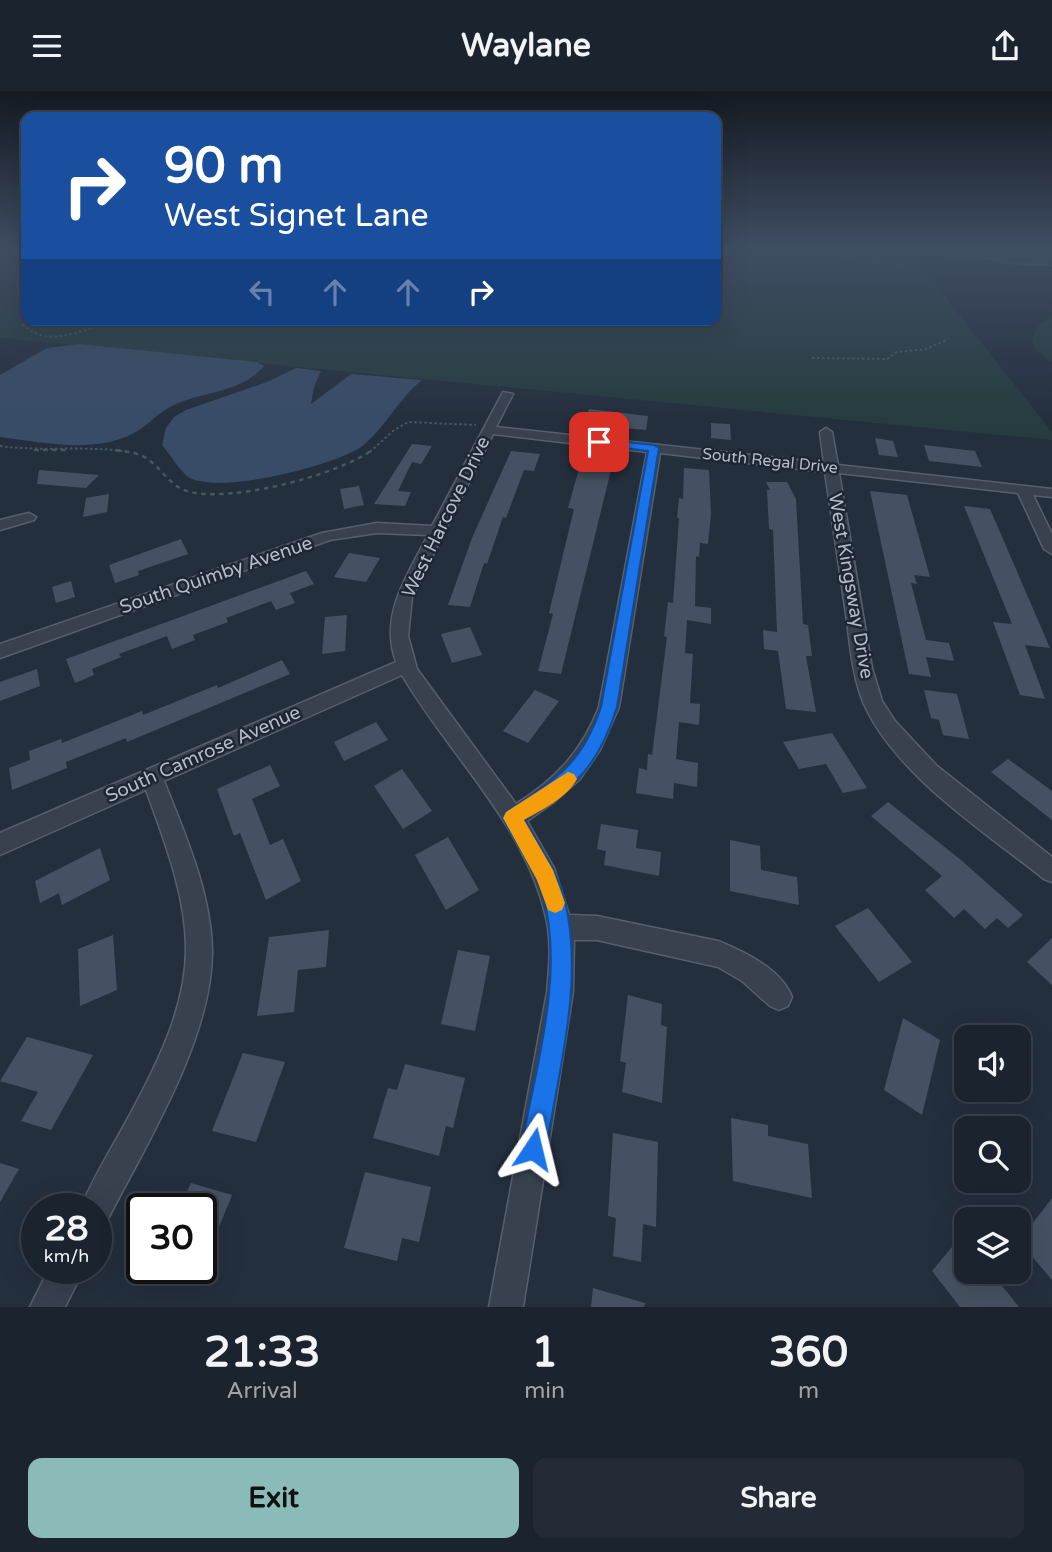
<!DOCTYPE html>
<html lang="en">
<head>
<meta charset="utf-8">
<style>
	:root { --surface:#1b232e; --page:#242b36; --text:#f1f3f6; --muted:#a0a4aa; --line:#39404a; --accent:#8bbbb9 }
	body { margin:0; font-family:"Varela Round",sans-serif; background:var(--page); color:var(--text); height:100vh; display:flex; flex-direction:column; font-size:26px; white-space:nowrap }
	* { box-sizing:border-box; margin:0 }
	p { font-size:23px; color:var(--muted) }
	.icon { flex:none; width:38px; height:38px; fill:none; stroke:currentColor; stroke-width:2; stroke-linecap:round; stroke-linejoin:round }
	.map { position:relative; height:1216px; overflow:hidden }
	.drawer { display:flex; flex-direction:column; background:var(--surface); flex:1 }
	.drawer>* { flex:none }
	.hud { position:absolute; left:21px; top:21px; width:700px; height:214px; border-radius:14px; box-shadow:0 7px 28px #0002,0 0 0 2px var(--line); background:#1a4fa0; color:#fff; overflow:hidden }
	.tools { position:absolute; left:954px; top:934px; display:grid; gap:14px }
	.tools a { display:grid; place-items:center; width:77px; height:77px; border-radius:14px; background:var(--surface); box-shadow:0 7px 28px #0002,0 0 0 2px var(--line); font-size:35px }
	.speed { position:absolute; left:21px; top:1102px; display:flex; gap:14px; font-size:35px; font-weight:700; text-align:center }
	.speed>* { display:grid; place-content:center; width:91px; height:91px; border-radius:50%; background:var(--surface); box-shadow:0 7px 28px #0002,0 0 0 2px var(--line); line-height:1 }
	.speed small { font-size:18px; font-weight:400 }
	.speed .limit { border:4px solid #111; border-radius:10px; background:#fff; color:#111 }
	.pin { position:absolute; display:grid; place-items:center; width:60px; height:60px; color:#fff; margin:-30px; border-radius:14px; box-shadow:0 4px 10px #0006 }
	.me { position:absolute; width:77px; margin:-38px; rotate:10deg; stroke-linejoin:round; filter:drop-shadow(0 0 5px #0008) }
	.turn { display:flex; align-items:center; gap:24px; height:147px; padding:0 28px; font-size:32px }
	.turn .icon { width:91px; height:91px; stroke-width:2.5 }
	.turn b { display:block; font-size:49px; line-height:60px }
	.lanes { display:flex; align-items:center; height:66px; padding:0 28px; background:#0003; justify-content:center; gap:35px; direction:ltr }
	.lanes .off { opacity:.35 }
	.eta { display:flex; justify-content:space-evenly; align-items:center; height:119px; text-align:center }
	.eta b { font-size:42px; font-weight:700; line-height:49px }
	.primary-button { display:flex; gap:14px; margin-top:auto; padding:14px 28px }
	.primary-button a { flex:1; height:80px; border-radius:14px; background:var(--accent); color:#111; font-size:28px; font-weight:700; line-height:80px; text-align:center }
	.primary-button a+a { background:var(--page); color:var(--text) }
	header { display:flex; justify-content:space-between; align-items:center; height:91px; padding:0 28px; background:var(--surface); font-size:32px; font-weight:700 }
	.map>svg:first-child { display:block }
	.green { fill:#263c3f }
	.water { fill:#394c67 }
	.building { fill:#455162 }
	.lines { fill:none; stroke-linecap:round; stroke-linejoin:round }
	.minor-casing { stroke:#565f6c; stroke-width:3 }
	.path-far1 { stroke:#44595c; stroke-width:2; stroke-dasharray:2.5 2.5; stroke-linecap:butt }
	.path { stroke:#44595c; stroke-width:2.5; stroke-dasharray:4.5 4.5; stroke-linecap:butt }
	.minor { fill:#38414e; fill-rule:evenodd }
	.route { fill:#1a73e8; stroke:#114b97; stroke-width:2 }
	.slow { fill:#f59e0b }
	.labels { text-anchor:middle; dominant-baseline:central; stroke-width:5; stroke-linejoin:round; paint-order:stroke }
	.far-street-label { font-size:16px; fill:#b4bcc9; stroke:#1d2633 }
	.street-label { font-size:19px; fill:#b4bcc9; stroke:#1d2633 }
</style>
</head>
<body>
<header><svg class="icon" aria-label="menu" viewBox="0 0 24 24"><path d="M4 6h16M4 12h16M4 18h16"/></svg>Waylane<svg class="icon" aria-label="share" viewBox="0 0 24 24"><path d="M12 15V3M7 8l5-5 5 5M5 13v7h14v-7"/></svg></header>
<div class="map">
<svg width="1052" height="1216" viewBox="0 0 1052 1216">
	<rect width="100%" height="100%" fill="#242f3e"/>
	<g class="green">
		<polygon points="0,158 26,158 26,229 716,229 716,158 1052,158 1052,174 914,166 1052,341 1052,349 0,247"/>
		<polygon points="1052,224 1052,271 1035,258 1032,249 1037,235"/>
	</g>
	<g class="water">
		<path d="M80,253L257,271L264,275C240,303 202,300 172,315C157,322 147,336 132,343C92,363 42,351 0,346V284L47,257Z"/>
		<path d="M296,277L321,280L314,296L311,313L351,283L422,289C398,308 383,340 361,356C333,375 221,403 190,387C180,381 170,363 162,354L166,337L174,326L186,319L267,291Z"/>
	</g>
	<g class="building">
		<polygon points="589,318 648,325 646,339 584,333"/>
		<polygon points="711,332 730,333 731,349 711,347"/>
		<polygon points="875,347 893,350 898,366 879,364"/>
		<polygon points="412,353 432,355 421,373 412,371 398,400 411,401 405,415 374,413"/>
		<polygon points="924,354 975,360 982,376 929,370"/>
		<polygon points="511,360 540,363 534,380 524,379 506,427 503,426 487,473 484,472 470,516 448,514 472,447"/>
		<polygon points="596,369 613,371 561,583 538,580 553,523 549,522 574,418 568,417 579,378 594,379"/>
		<polygon points="684,377 709,379 711,423 708,453 700,452 699,466 696,465 695,515 711,517 711,533 687,529 685,562 693,563 690,612 700,613 699,634 679,631 676,668 698,672 697,696 674,692 673,708 636,702 639,677 647,679 648,663 652,664 667,546 664,545 668,511 673,512 679,427 677,427 679,407 683,408"/>
		<polygon points="39,379 99,384 86,397 37,393"/>
		<polygon points="766,391 787,391 796,408 803,533 808,534 812,565 806,565 816,621 786,618 778,560 764,558 763,539 777,541 773,439 769,438 767,399 770,399"/>
		<polygon points="359,395 364,414 344,418 340,398"/>
		<polygon points="870,400 907,404 930,486 914,484 917,493 911,492 926,549 949,552 954,570 926,566 931,586 909,583"/>
		<polygon points="109,403 107,421 83,426 86,407"/>
		<polygon points="964,415 990,418 1050,557 1025,554 1045,608 1020,604 993,531 1012,533"/>
		<polygon points="181,448 188,463 138,480 139,484 115,492 109,474"/>
		<polygon points="349,462 380,467 366,491 334,486"/>
		<polygon points="306,480 314,493 290,502 295,512 276,519 271,510 226,527 228,531 193,544 195,549 172,558 167,545 119,563 121,566 92,578 94,584 75,592 66,568"/>
		<polygon points="71,490 75,506 56,512 52,496"/>
		<polygon points="347,524 345,560 322,563 325,526"/>
		<polygon points="470,536 482,564 452,572 441,543"/>
		<polygon points="282,569 290,583 127,651 126,647 66,671 67,677 12,699 9,677 30,669 29,660 61,648 62,652 142,620 143,624 217,594 218,597"/>
		<polygon points="37,578 40,595 0,610 0,591"/>
		<polygon points="535,599 559,610 528,652 503,640"/>
		<polygon points="924,599 957,603 969,648 943,644 939,629 931,627"/>
		<polygon points="376,631 388,649 344,670 334,651"/>
		<polygon points="832,642 867,697 843,702 826,673 799,678 783,651"/>
		<polygon points="1008,668 1052,700 1052,729 991,681"/>
		<polygon points="270,674 280,695 252,708 270,754 283,748 301,790 266,809 240,742 234,745 217,698"/>
		<polygon points="402,678 432,720 403,738 374,695"/>
		<polygon points="888,711 961,769 1023,824 1008,837 997,827 985,838 964,818 954,827 925,799 942,785 871,725"/>
		<polygon points="601,733 638,739 636,757 661,761 659,785 604,774 606,760 597,758"/>
		<polygon points="448,746 479,799 446,819 415,764"/>
		<polygon points="730,749 760,755 761,779 797,786 799,814 730,800"/>
		<polygon points="100,757 110,789 62,814 59,802 40,812 35,790"/>
		<polygon points="868,817 912,871 879,891 835,835"/>
		<polygon points="329,839 326,876 298,879 294,921 257,925 269,846"/>
		<polygon points="113,844 117,899 80,915 78,858"/>
		<polygon points="1052,847 1052,894 1027,871"/>
		<polygon points="458,859 490,865 475,940 441,933"/>
		<polygon points="628,904 662,913 661,934 667,936 662,1012 622,1001 626,972 620,970"/>
		<polygon points="903,927 940,949 922,1024 884,999"/>
		<polygon points="27,946 93,964 51,1039 21,1030 38,1001 0,990"/>
		<polygon points="243,962 285,971 256,1051 212,1040"/>
		<polygon points="405,973 465,987 453,1037 446,1035 439,1065 373,1047 388,997 397,999"/>
		<polygon points="731,1027 768,1034 768,1045 808,1053 812,1107 733,1090"/>
		<polygon points="613,1042 658,1051 656,1136 643,1133 641,1171 613,1165 616,1127 608,1125"/>
		<polygon points="0,1072 19,1078 0,1111"/>
		<polygon points="365,1081 431,1096 419,1151 402,1147 397,1170 344,1157"/>
		<polygon points="191,1092 232,1104 196,1193 158,1180 158,1178 201,1178 201,1118 179,1118"/>
		<polygon points="1052,1107 1052,1189 1019,1150"/>
		<polygon points="966,1139 966,1181 991,1181 1019,1216 960,1216 932,1180"/>
		<polygon points="593,1197 645,1212 644,1216 591,1216"/>
	</g>
	<g class="lines">
		<defs>
			<g id="minor">
				<path d="M975,158H983L991,164L1052,168V174C1033,172 984,174 975,158Z"/>
				<path d="M503,301L513,303L496,336L824,372L820,341L826,337L832,341L838,374L1052,398V406L1033,404L1052,443V463L1044,458L1018,402L839,382L872,577L882,610L895,630L937,675L1052,766V791L1044,788C984,740 895,684 863,611C852,583 850,552 846,523C839,475 832,428 825,381L660,362L619,616L600,659L580,688L554,711L527,730L554,777L569,824L597,825L718,850C745,861 781,878 792,906L788,915L779,919L770,915L742,890L718,876L597,849H574L573,901L523,1216H489L547,901C549,879 551,859 548,837C532,740 450,666 402,584L164,690C185,743 211,802 212,859C213,947 146,1053 107,1130L96,1135V1118H80C95,1082 117,1049 135,1014C160,967 186,913 186,858C186,804 164,749 146,699L0,764V742L396,571C379,524 407,485 428,444L377,442L330,449L0,567V553L322,442L377,432L432,435ZM493,343L647,361L599,616C582,660 556,688 516,713L417,578L408,545L412,506Z"/>
				<polygon points="29,422 36,426 34,429 0,439 0,429"/>
				<polygon points="49,1178 84,1178 65,1216 30,1216"/>
			</g>
		</defs>
		<use href="#minor" class="minor-casing"/>
		<g class="path-far1">
			<path d="M788,158C827,161 865,172 904,175"/>
			<polyline points="130,229 173,229"/>
			<polyline points="178,229 205,232 225,229"/>
			<path d="M23,233C47,260 88,236 117,229"/>
			<polyline points="812,267 887,268 897,261 926,258 948,248"/>
			<path d="M0,355C44,361 86,354 129,361"/>
			<polyline points="370,361 393,340 408,331 476,334"/>
		</g>
		<g class="path">
			<polyline points="34,359 67,359"/>
			<path d="M116,359C126,361 137,361 146,367C162,377 168,394 187,400C228,413 338,384 372,359"/>
		</g>
		<use href="#minor" class="minor"/>
	</g>
	<linearGradient id="sky" x2="0" y2="1"><stop stop-color="#141a22"/><stop offset="0.48" stop-color="#3f4d63"/><stop offset="1" stop-color="#3f4d63" stop-opacity="0"/></linearGradient>
	<rect width="1052" height="328" fill="url(#sky)"/>
	<path class="route" d="M599,348L654,354L659,357L617,616C598,677 575,695 524,729C539,755 558,781 565,810C584,892 559,977 546,1058L542,1067L533,1071L524,1067L521,1058C535,979 564,888 544,808C537,779 516,754 503,727L506,721C555,689 582,674 601,616L648,360L595,353L593,351Z"/>
	<path class="slow" d="M568,681L574,683L577,688C567,707 541,719 524,729L553,779L565,812L562,819L555,822L548,819L537,789L503,727L506,721Z"/>
	<g class="labels">
		<g class="far-street-label">
			<text transform="translate(770 370) rotate(6)">South Regal Drive</text>
		</g>
		<g class="street-label">
			<text transform="translate(446 426) rotate(-64)">West Harcove Drive</text>
			<text transform="translate(216 484) rotate(-19)">South Quimby Avenue</text>
			<text transform="translate(851 495) rotate(80)">West Kingsway Drive</text>
			<text transform="translate(203 663) rotate(-24)">South Camrose Avenue</text>
		</g>
	</g>
</svg>
<div class="tools">
<a><svg class="icon" aria-label="sound" viewBox="0 0 24 24"><path d="M4 9h4l5-4v14l-5-4H4zM17 9q2 3 0 6"/></svg></a>
<a><svg class="icon" aria-label="search" viewBox="0 0 24 24"><circle cx="10" cy="10" r="6"/><path d="M15 15l6 6"/></svg></a>
<a><svg class="icon" aria-label="layers" viewBox="0 0 24 24"><path d="M12 4l9 5-9 5-9-5zM3 14l9 5 9-5"/></svg></a>
</div>
<div class="speed"><div>28<small>km/h</small></div><div class="limit">30</div></div>
<div class="pin" style="left:599px;top:351px;background:#d93025"><svg class="icon" aria-label="arrive" viewBox="0 0 24 24"><path d="M6 21V4h12l-3 4 3 4H6"/></svg></div>
<svg class="me" style="left:533px;top:1058px" viewBox="-20 -20 40 40"><path d="M0-17L14 15 0 8-14 15z" fill="#1a73e8" stroke="#fff" stroke-width="4"/></svg>
<div class="hud">
<div class="turn"><svg class="icon" aria-label="right" viewBox="0 0 24 24"><path d="M7 20v-9h11M14 6l5 5-5 5"/></svg><div><b>90 m</b>West Signet Lane</div></div>
<div class="lanes"><svg class="icon off" aria-label="left" viewBox="0 0 24 24"><path d="M17 20v-9H6M10 6l-5 5 5 5"/></svg><svg class="icon off" aria-label="ahead" viewBox="0 0 24 24"><path d="M12 20V5M6 11l6-6 6 6"/></svg><svg class="icon off" aria-label="ahead" viewBox="0 0 24 24"><path d="M12 20V5M6 11l6-6 6 6"/></svg><svg class="icon" aria-label="right" viewBox="0 0 24 24"><path d="M7 20v-9h11M14 6l5 5-5 5"/></svg></div>
</div>
</div>
<section class="drawer">
<div class="eta">
<div><b>21:33</b><p>Arrival</p></div>
<div><b>1</b><p>min</p></div>
<div><b>360</b><p>m</p></div>
</div>
<div class="primary-button"><a>Exit</a><a>Share</a></div>
</section>
</body>
</html>
